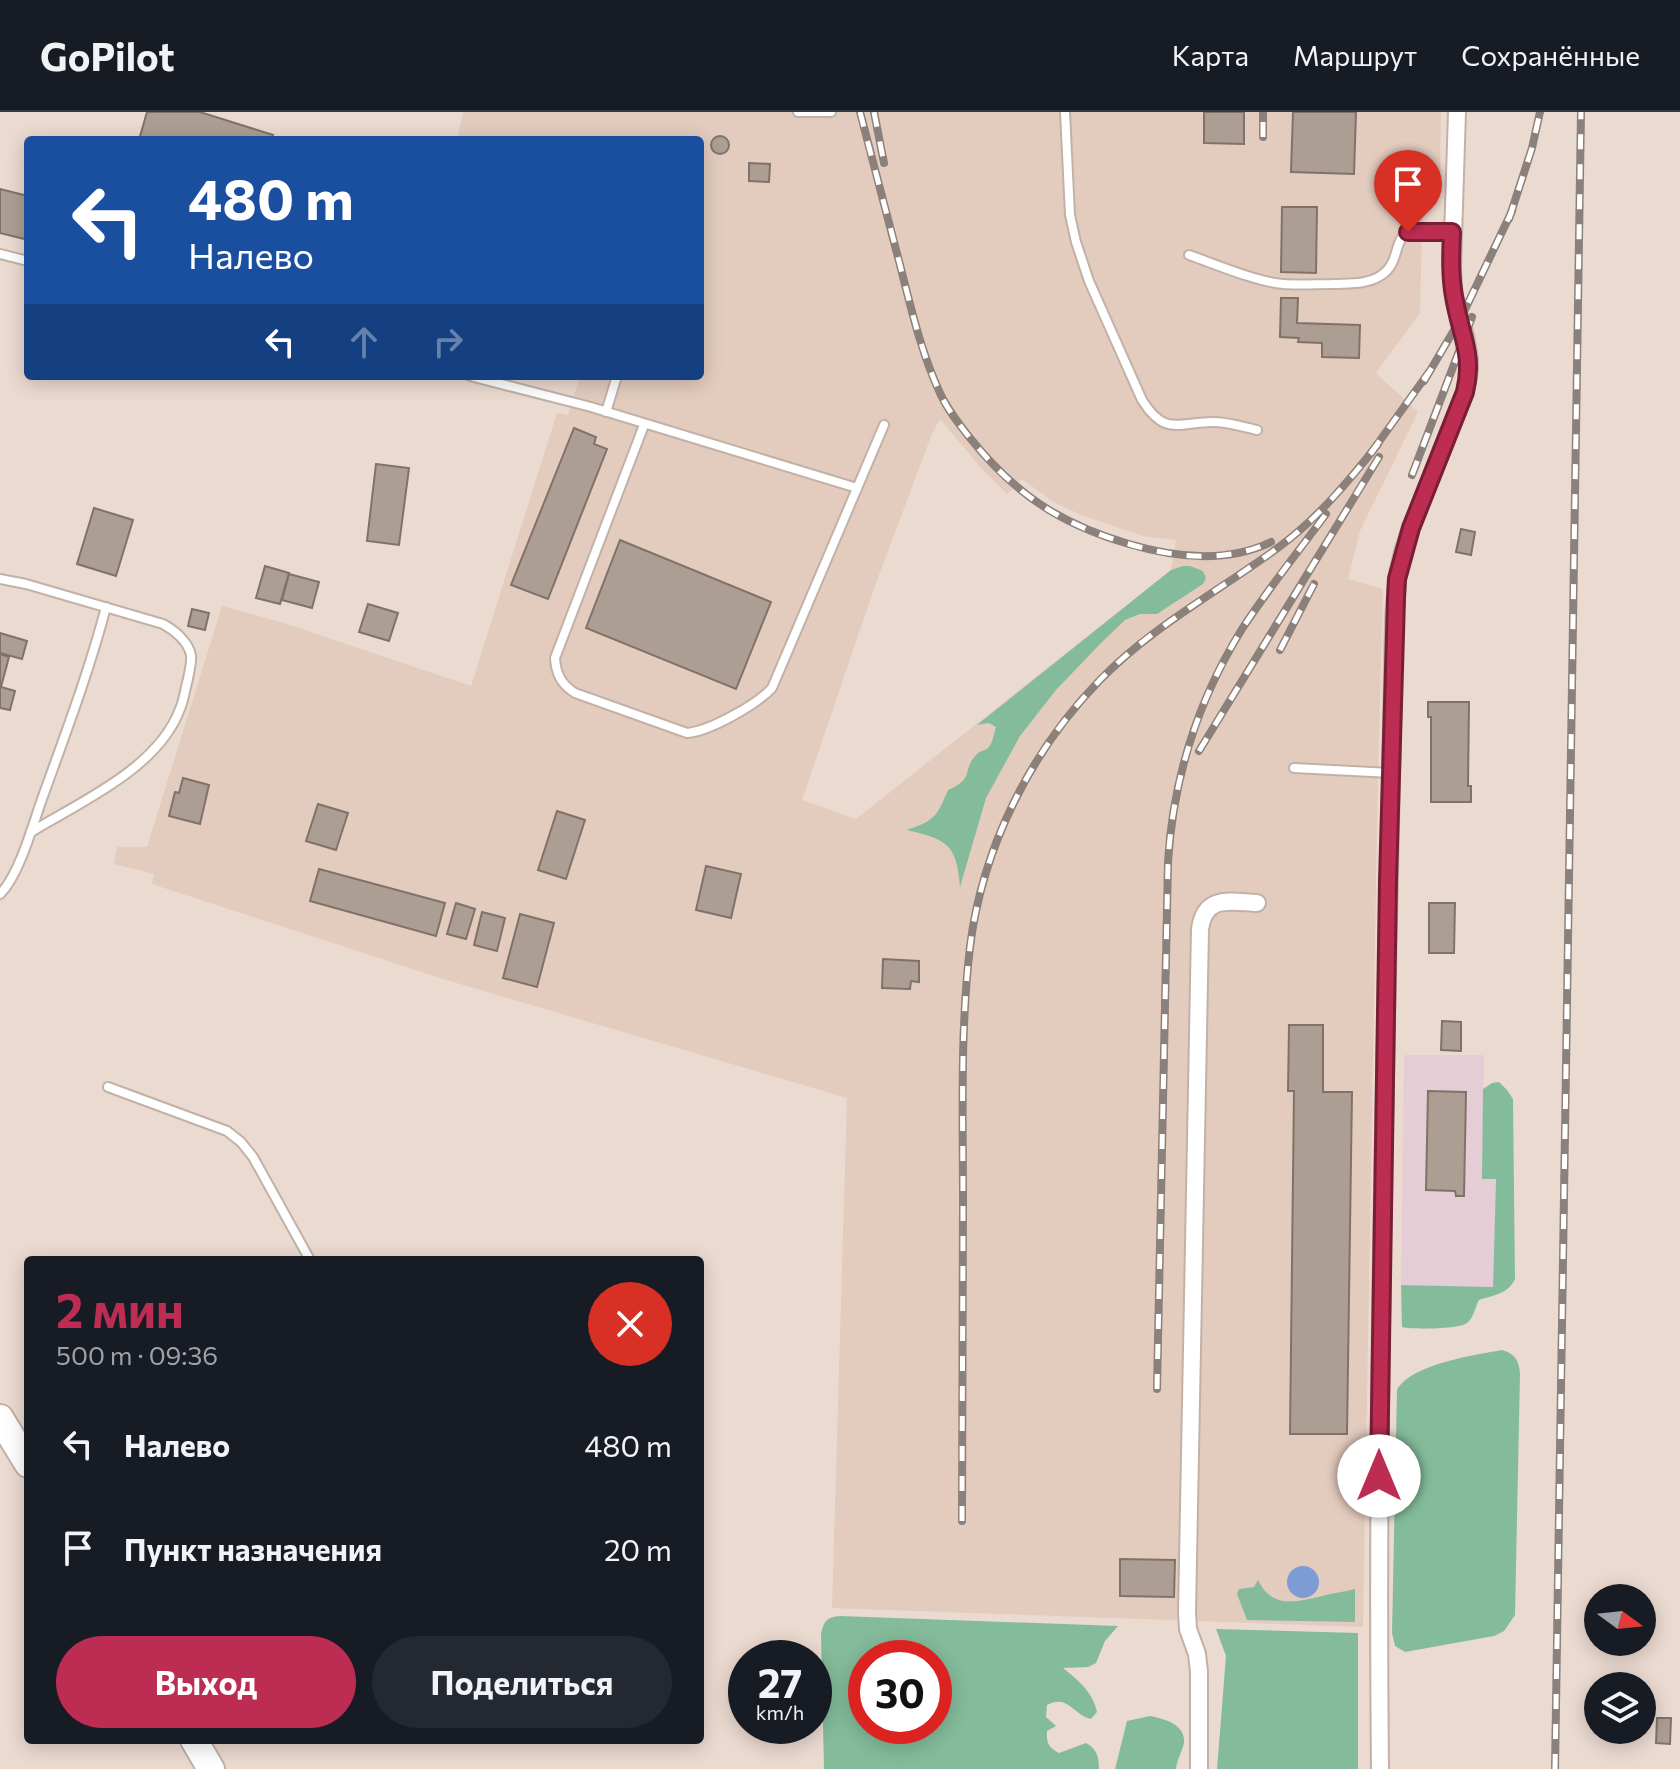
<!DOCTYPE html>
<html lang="ru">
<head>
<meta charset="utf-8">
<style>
	:root { --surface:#171b24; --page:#242831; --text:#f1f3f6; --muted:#9ea1a6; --line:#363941; --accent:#bd2d53 }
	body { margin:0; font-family:Commissioner,sans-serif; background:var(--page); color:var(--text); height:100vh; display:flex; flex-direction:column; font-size:30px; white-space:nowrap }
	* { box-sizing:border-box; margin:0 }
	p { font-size:26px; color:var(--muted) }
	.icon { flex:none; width:44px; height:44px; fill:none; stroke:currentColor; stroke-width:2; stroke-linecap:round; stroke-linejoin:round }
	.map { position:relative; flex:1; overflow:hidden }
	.sheet { position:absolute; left:24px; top:1144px; width:680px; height:488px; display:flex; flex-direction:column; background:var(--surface); border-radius:8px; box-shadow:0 4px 20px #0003 }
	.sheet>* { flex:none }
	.hud { position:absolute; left:24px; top:24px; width:680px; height:244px; border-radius:8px; box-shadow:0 4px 20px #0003; background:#1a4fa0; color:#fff; overflow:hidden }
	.needle { width:52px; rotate:105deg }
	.buttons { position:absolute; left:1584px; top:1472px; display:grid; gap:16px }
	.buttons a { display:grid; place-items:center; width:72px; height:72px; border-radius:50%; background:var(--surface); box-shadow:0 4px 20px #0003; font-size:40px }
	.speed { position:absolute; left:728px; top:1528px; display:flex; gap:16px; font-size:40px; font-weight:700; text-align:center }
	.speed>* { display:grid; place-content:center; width:104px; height:104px; border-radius:50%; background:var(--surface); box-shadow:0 4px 20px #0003; line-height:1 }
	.speed small { font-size:20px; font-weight:400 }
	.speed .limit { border:12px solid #d22; background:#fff; color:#111 }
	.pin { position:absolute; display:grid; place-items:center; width:68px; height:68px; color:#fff; margin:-82px -34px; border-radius:50% 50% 50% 0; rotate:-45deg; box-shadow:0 0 8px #0007 }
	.pin .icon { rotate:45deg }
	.me { position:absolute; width:88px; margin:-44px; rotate:0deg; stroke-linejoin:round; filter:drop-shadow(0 0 6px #0008) }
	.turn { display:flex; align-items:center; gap:28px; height:168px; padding:0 32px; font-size:36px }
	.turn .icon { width:104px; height:104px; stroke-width:2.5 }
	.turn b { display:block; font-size:56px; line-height:68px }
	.lanes { display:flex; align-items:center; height:76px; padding:0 32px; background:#0003; justify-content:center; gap:40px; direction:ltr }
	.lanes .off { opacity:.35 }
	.round { display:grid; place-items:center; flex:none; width:84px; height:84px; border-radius:42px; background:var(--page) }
	.headline { display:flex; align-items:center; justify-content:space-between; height:136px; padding:0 32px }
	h1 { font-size:48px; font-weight:700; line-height:60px; color:var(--accent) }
	.action { display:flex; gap:16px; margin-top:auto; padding:16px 32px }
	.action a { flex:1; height:92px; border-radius:48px; background:var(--accent); color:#fff; font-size:32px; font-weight:700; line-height:92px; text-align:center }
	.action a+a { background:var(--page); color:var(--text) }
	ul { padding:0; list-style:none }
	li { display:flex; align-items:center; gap:24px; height:104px; padding:0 32px }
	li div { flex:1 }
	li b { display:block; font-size:30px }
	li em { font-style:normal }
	header { display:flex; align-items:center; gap:48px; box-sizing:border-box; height:112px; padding:0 40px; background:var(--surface); border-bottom:2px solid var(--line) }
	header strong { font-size:38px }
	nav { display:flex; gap:44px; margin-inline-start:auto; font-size:28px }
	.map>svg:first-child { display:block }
	.commercial { fill:#e5cdd6 }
	.built { fill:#e3ccbe; fill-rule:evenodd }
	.green { fill:#84bc9b; fill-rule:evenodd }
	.water { fill:#7d9cd3 }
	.building { fill:#ad9e94; stroke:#817269; stroke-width:2 }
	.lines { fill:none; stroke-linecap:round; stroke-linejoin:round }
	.lane-casing { stroke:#c1b1a7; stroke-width:12 }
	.street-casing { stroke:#c1b1a7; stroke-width:20 }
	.primary-casing { stroke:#c1b1a7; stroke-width:30 }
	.lane { stroke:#fff; stroke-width:8 }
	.street { stroke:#fff; stroke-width:16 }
	.primary { stroke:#fff; stroke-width:26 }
	.rail-casing { stroke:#8c807a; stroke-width:8 }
	.rail { stroke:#fff; stroke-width:5; stroke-dasharray:15; stroke-linecap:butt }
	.route-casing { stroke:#7b1d36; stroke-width:20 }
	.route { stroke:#bd2d53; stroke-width:14 }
</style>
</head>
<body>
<header>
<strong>GoPilot</strong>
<nav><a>Карта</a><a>Маршрут</a><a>Сохранённые</a></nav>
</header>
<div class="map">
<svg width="1680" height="1657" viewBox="0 0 1680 1657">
	<rect width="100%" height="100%" fill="#ebdad0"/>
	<polygon class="commercial" points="1404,943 1484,943 1482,1066 1496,1066 1493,1175 1401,1173"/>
	<path class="built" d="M463,0H1441L1440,72H1423L1420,201L1376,261L1418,300L1360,419L1348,467L1383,477L1378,660L1363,1515L832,1496L847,986L443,867L152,772L154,762L114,752L117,735H147L222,494L284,511L471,574L557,301L568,303L580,264H700V28H457ZM940,307L982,357L1007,382L1022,367L1052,389L1081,403L1143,424L1176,428L1171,458L856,707L802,688L876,471L932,322Z"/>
	<g class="green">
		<path d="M1183,454H1190L1203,459L1206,466L1203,472L1157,502H1140L1125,508L1100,532L1056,578L1020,624L986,686L960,775C957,732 946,727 907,718C935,708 936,706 948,678C976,666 961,658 977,642C981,638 985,639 989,635C993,630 994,621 996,615L989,611L977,613L1171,458Z"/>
		<path d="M1499,970L1507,978L1513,987L1515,1167C1508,1182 1494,1183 1479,1188C1475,1195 1474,1206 1467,1211C1460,1217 1413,1218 1402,1215L1401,1173L1493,1175L1496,1067H1482L1483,977L1492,971Z"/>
		<path d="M1502,1238C1515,1242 1519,1248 1520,1262L1515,1503L1504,1519L1494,1524L1405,1540L1395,1534L1392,1521L1397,1278C1411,1252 1475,1243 1502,1238Z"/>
		<path d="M1258,1468C1272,1497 1296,1490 1322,1484C1333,1481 1344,1480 1355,1477V1510L1247,1508L1237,1482L1239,1477L1254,1475Z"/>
		<path d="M840,1504L1118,1514L1105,1529L1096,1551L1088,1555L1063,1556C1078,1568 1093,1580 1097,1600L1091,1607C1072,1602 1068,1582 1047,1593L1046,1605L1056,1614L1047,1619C1046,1631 1049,1636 1059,1641L1086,1631C1097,1637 1099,1645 1099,1657H824L821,1522C824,1509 827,1505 840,1504ZM934,1546V1614H866V1546Z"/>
		<polygon points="1216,1517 1358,1521 1358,1657 1217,1657 1226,1544"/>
		<path d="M1150,1604C1164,1607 1186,1612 1184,1631C1182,1640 1177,1647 1176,1657H1115L1127,1609Z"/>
	</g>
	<circle class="water" cx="1303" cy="1470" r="16"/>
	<g class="building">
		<polygon points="147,0 200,0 273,23 271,28 139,28"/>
		<polygon points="1204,0 1244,0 1244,32 1204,31"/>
		<polygon points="1293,0 1356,0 1354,62 1291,60"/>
		<circle cx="720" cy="33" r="9"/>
		<polygon points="749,51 770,52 769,70 749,69"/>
		<polygon points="0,77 28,84 28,128 0,121"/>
		<polygon points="1282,95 1317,95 1316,161 1281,160"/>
		<polygon points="1281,186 1298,186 1297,211 1360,213 1359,246 1322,245 1322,231 1298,230 1299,226 1280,225"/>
		<polygon points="574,316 596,325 594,332 607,337 548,487 511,473"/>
		<polygon points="376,352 409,356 399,433 367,429"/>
		<polygon points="94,396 133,408 116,464 77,452"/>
		<polygon points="1461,417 1475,420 1471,443 1456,440"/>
		<polygon points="620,428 771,490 736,577 586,516"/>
		<polygon points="265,454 289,461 280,492 256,486"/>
		<polygon points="289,462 319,470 312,496 282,488"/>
		<polygon points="368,492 398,501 389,529 359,520"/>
		<polygon points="192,497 209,501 205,518 188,514"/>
		<polygon points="0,521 27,529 22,547 0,541"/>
		<polygon points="0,542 9,545 1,575 15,579 10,598 0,596"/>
		<polygon points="1428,590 1469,590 1468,674 1471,674 1471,690 1431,690 1431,605 1428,605"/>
		<polygon points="183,666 209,673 200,712 169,704 175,680 179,681"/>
		<polygon points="318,692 348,701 336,738 306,729"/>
		<polygon points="557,699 585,708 566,767 538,758"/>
		<polygon points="706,754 741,762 731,806 696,798"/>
		<polygon points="319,757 445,791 436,824 310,789"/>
		<polygon points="456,791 475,797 466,827 447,822"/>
		<polygon points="1429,791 1455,791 1454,841 1429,841"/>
		<polygon points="482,800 505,806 497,839 474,833"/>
		<polygon points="520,802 554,811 537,875 503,866"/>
		<polygon points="883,847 919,849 919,870 911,869 910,877 882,876"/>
		<polygon points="1442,909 1461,910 1461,939 1441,938"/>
		<polygon points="1289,913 1323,913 1323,980 1352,980 1347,1322 1290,1322 1294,979 1288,979"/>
		<polygon points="1428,979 1466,980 1464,1084 1456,1084 1455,1079 1426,1078"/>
		<polygon points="1120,1447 1175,1448 1174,1485 1120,1484"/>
		<polygon points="1657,1606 1671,1606 1670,1632 1656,1631"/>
	</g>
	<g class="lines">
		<defs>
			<g id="lane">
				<polyline points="798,0 831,0"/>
				<path d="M1065,0L1070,103L1076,130L1089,169L1142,288C1165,325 1179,310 1213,310C1228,310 1243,315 1257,318"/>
				<polyline points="0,142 28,149"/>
				<path d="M1189,143C1215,152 1257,170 1283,172C1299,173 1316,172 1332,172C1348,171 1366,173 1380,164C1401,151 1392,130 1408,120H1452"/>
				<polyline points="470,264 591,295 857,376"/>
				<polyline points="606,300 617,264"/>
				<path d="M644,313L555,546C556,562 561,572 575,581L687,621C710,619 756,593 772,576L884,313"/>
				<path d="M0,467L26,472L163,512C174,518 188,529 191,543C192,550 189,561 188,567C185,577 184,588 180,597C158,656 82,689 31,720"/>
				<polyline points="1294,656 1391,661"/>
				<path d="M0,782C19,764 33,712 42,687C65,623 89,560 106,495"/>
				<polyline points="108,975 227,1019 241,1030 253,1045 310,1148"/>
			</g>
			<g id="street">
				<path d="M1199,1657V1560L1197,1542L1188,1517L1187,1500L1200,817C1205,782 1231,790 1257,791"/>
				<path d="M1380,1657C1376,1274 1387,891 1394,508L1397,467L1403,440L1411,416L1465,280L1469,258V247L1465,224L1454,188L1452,157L1457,0"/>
			</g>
			<g id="primary">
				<polyline points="0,1306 28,1352"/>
				<polyline points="194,1628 211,1657"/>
			</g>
		</defs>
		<use href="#lane" class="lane-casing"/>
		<use href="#street" class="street-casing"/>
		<use href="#primary" class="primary-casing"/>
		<use href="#lane" class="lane"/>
		<use href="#street" class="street"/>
		<use href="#primary" class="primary"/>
		<defs>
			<g id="rail">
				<path d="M860,0C873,51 887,102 900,153C911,196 921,240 940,281C947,297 959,312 970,326C1015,382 1060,412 1129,432C1176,446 1227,451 1271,430"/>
				<polyline points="874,0 884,51"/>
				<polyline points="1263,25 1263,0"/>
				<polyline points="1509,107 1532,36 1540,0"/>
				<polyline points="1424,269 1460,208 1512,99"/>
				<polyline points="1371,341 1429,260"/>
				<polyline points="1412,363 1472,205"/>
				<polyline points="1280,538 1314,472"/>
				<polyline points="1199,639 1379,345"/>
				<path d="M1157,1277L1168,750C1173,667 1198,588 1242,517C1268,477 1298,440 1326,402"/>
				<path d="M962,1409C962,1303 963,1196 963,1090C963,1005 960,919 970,835C982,737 1030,640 1099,569C1151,515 1219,479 1279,435C1317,407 1349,369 1378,332"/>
				<polyline points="1555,1657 1581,0"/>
			</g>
		</defs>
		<use href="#rail" class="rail-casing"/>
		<use href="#rail" class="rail"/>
	</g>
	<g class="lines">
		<defs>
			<path id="route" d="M1379,1364L1388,769L1396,487L1397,467L1411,416L1465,280C1474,243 1461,224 1455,189C1450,167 1451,143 1452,120H1408"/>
		</defs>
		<use href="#route" class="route-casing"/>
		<use href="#route" class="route"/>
	</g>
</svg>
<div class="buttons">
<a><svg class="needle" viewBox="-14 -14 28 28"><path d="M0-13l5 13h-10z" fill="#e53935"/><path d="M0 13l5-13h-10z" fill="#9ea1a6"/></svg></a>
<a><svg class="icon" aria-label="layers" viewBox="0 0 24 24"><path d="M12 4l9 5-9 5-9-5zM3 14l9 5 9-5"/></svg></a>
</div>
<div class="speed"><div>27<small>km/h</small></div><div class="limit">30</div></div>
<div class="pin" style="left:1408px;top:120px;background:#d93025"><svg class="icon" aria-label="arrive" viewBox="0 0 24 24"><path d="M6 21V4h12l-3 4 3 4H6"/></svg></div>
<svg class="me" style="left:1379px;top:1364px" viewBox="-20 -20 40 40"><circle r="19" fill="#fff"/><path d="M0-13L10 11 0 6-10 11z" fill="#bd2d53"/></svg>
<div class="hud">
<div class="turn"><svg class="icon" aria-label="left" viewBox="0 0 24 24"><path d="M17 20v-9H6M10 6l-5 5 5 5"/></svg><div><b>480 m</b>Налево</div></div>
<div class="lanes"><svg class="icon" aria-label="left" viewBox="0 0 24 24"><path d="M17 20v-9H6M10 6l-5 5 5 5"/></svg><svg class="icon off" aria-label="ahead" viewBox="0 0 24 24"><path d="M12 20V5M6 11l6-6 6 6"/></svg><svg class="icon off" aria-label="right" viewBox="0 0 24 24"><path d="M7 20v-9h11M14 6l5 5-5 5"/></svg></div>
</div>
<section class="sheet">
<div class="headline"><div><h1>2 мин</h1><p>500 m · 09:36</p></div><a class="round" style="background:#d93025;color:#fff"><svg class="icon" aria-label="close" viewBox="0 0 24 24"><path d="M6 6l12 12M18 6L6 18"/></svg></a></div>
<ul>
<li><svg class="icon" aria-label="left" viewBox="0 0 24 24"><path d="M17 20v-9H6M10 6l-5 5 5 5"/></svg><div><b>Налево</b></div><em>480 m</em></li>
<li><svg class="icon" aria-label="arrive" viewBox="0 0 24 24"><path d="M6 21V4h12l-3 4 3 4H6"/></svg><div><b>Пункт назначения</b></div><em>20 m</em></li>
</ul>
<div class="action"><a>Выход</a><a>Поделиться</a></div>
</section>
</div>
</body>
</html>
